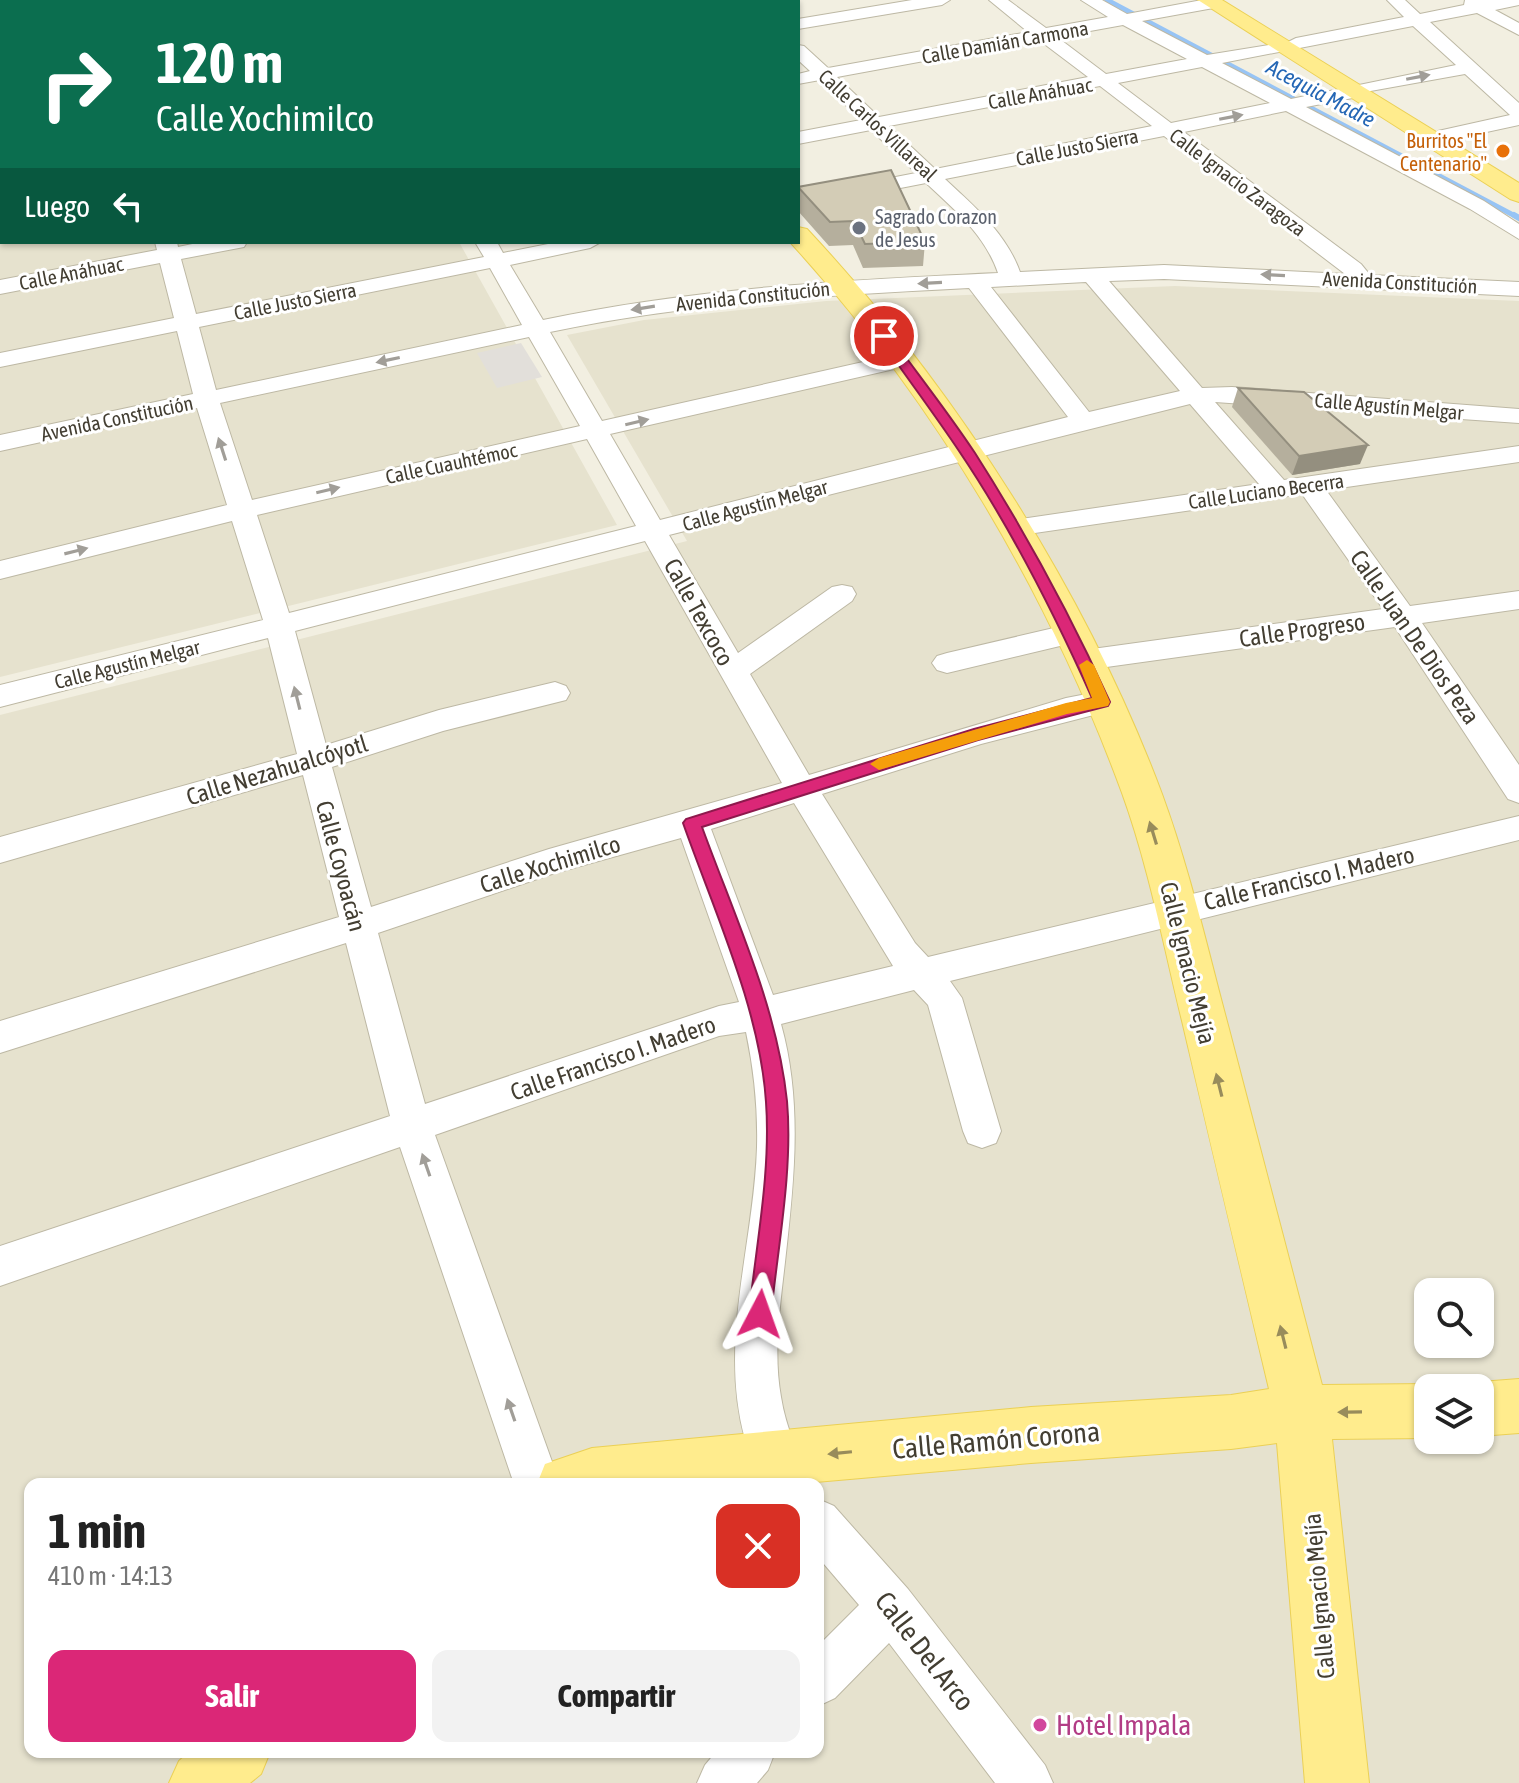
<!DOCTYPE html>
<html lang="es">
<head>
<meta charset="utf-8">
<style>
	:root { --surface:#fff; --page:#f2f2f2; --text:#222; --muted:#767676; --accent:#db2777 }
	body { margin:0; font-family:"Asap Condensed",sans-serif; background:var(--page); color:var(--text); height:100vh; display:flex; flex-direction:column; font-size:30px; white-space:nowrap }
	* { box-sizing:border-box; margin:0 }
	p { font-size:26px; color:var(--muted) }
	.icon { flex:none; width:44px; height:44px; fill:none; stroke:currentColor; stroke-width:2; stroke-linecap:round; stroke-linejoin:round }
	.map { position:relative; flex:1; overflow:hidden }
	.details { position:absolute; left:24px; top:1478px; width:800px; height:280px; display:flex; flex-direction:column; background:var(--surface); border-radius:16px; box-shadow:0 2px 6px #0004 }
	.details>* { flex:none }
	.banner { position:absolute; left:0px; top:0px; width:800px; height:244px; box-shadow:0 2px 6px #0004; background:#0b6e4f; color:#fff; overflow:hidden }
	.controls { position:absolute; left:1414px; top:1278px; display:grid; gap:16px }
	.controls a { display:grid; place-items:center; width:80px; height:80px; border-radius:16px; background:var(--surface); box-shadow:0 2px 6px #0004; font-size:40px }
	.pin { position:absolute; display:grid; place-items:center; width:68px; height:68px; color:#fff; margin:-34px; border:4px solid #fff; border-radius:50%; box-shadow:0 2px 8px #0007 }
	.me { position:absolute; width:88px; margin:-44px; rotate:4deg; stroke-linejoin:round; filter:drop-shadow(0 0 6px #0008) }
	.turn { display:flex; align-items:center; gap:28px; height:168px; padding:0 24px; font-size:36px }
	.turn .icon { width:104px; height:104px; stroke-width:2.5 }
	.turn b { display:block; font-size:56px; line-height:68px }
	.then { display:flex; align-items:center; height:76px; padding:0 24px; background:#0003; gap:16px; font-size:30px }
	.round { display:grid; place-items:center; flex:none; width:84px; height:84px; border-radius:16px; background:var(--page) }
	.overview { display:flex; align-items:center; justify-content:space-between; height:136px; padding:0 24px }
	h1 { font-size:48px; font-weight:700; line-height:60px }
	.action { display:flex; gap:16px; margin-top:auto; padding:16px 24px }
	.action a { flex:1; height:92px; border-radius:16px; background:var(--accent); color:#fff; font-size:32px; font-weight:700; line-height:92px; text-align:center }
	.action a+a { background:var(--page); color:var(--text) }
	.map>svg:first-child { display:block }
	.residential { fill:#e6e2ce; fill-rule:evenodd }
	.parking { fill:#e2dfda }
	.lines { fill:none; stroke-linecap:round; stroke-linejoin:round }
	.stream-far1 { stroke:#97c4f5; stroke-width:5 }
	.stream { stroke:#97c4f5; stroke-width:6 }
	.minor-casing { stroke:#bdb8a4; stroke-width:2 }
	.major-casing { stroke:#ebd055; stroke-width:2 }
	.minor { fill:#fff; fill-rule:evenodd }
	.major { fill:#ffec8d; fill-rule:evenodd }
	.wall { fill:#b5af9d }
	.shaded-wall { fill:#948f7f }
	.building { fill:#d3ccb6; stroke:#948f7f; stroke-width:2 }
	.oneway { fill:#a19e98 }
	.oneway2 { fill:#988c5b }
	.route { fill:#db2777; stroke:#8e194d; stroke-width:2 }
	.slow { fill:#f59e0b }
	.food-dot { fill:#e8710a; stroke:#fff; stroke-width:3 }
	.worship-dot { fill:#6b7280; stroke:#fff; stroke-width:3 }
	.hotel-dot { fill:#d1479c; stroke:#fff; stroke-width:3 }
	.labels { text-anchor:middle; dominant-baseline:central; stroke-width:6; stroke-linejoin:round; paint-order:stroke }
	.far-street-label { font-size:20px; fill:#433e32; stroke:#fff }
	.far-food-label { font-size:20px; fill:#c56008; stroke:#fff; text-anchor:end }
	.far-worship-label { font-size:20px; fill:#5b616d; stroke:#fff; text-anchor:start }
	.far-water-label { font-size:22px; font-style:italic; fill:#2567b5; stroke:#fff }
	.street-label { font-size:24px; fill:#433e32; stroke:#fff }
	.near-street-label { font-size:28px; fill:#433e32; stroke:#fff }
	.near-hotel-label { font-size:28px; fill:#b23c85; stroke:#fff; text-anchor:start }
</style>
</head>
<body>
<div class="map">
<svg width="1519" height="1783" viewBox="0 0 1519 1783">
	<rect width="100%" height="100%" fill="#f2efe1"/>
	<g class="residential">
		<polygon points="0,0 322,0 323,2 2,2 0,148"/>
		<polygon points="0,164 2,242 459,242 617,525 0,677"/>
		<path d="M1175,286L1519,301V1783H0V715L687,541L567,335L644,320L826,301ZM1428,1292H1480V1344H1428ZM1428,1388H1480V1440H1428ZM30,1484H818V1752H30Z"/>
	</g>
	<polygon class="parking" points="521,343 542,377 497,388 477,353"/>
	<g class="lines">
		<polyline class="stream-far1" points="1107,0 1517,217"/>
		<polyline class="stream" points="1514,215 1519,218"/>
		<defs>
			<g id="minor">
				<rect x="85" y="0" width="16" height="2"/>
				<polygon points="332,0 349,0 350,2 333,2"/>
				<polygon points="738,0 755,0 756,2 739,2"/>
				<polygon points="912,0 950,0 942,5 798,29 798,19"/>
				<path d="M989,0H1008L1046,28L1108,17L1081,0H1102L1127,14L1202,0H1219V7L1142,21L1207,55L1288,42L1296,38L1404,17L1387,0H1405L1420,14L1464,5L1465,0H1519V5L1495,10L1519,23V35L1477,13L1430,22L1519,103V125L1445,141L1438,139L1435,135L1438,131L1510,115L1465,74L1365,92L1363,96L1306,107L1484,201L1519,224V239L1470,209L1286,111L1184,132L1361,264L1370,275L1519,282V296L1164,279L1109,281L1202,388L1232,387L1519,409V423L1215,402L1284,480L1519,446V462L1326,490L1410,606L1519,591V609L1422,623L1519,765V803L1508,799L1395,627L1085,670L1075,667L1070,660L1075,653L1085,650L1383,609L1302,494L1014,536L1004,534L1001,528L1004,522L1014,520L1259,484L1190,404L669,535L738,653L832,587L842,585L852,587L856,594L852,601L750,674L809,775L1066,698L1102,691L1113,694L1117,702L1113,710L981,744L822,794L915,943L928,957L1519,816V840L950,981L962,998L1001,1131L996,1143L982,1148L968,1143L963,1131L928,1005L914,990L781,1024C803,1103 794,1182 785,1262C780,1306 773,1353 781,1397C786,1429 799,1455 811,1484H765C758,1469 750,1454 745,1439C718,1342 754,1245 757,1147C758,1108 754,1070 746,1032L719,1036L435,1135L560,1484H514L400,1147L0,1286V1246L390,1116L346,943L0,1053V1021L339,917L303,775L0,863V837L297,754L268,638L0,707V685L263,620L232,521L0,579V561L227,505L197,408L0,451V435L193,394L177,331L0,367V353L174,318L160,263L0,294V280L157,250L155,242H177L178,247L202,242H247L244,247L181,259L196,314L484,257L475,242H497L503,253L558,242H601L590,248L510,265L543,320C693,288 846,280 998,273C985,235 955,210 926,183L798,208V196L916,173L871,130L798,144V132L861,120L820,80L798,84V74L810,71L798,60V45L804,46L828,68L1028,32ZM1123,25L1187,59L1106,74L1057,37ZM1413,26L1456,65L1291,99L1222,63ZM1039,40L1088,77L879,117L837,77ZM1202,67L1270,103L1171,123L1118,83ZM1100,86L1152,126L935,169L889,126ZM1164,136L1345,274H1346L1164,265L1020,272C1006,233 975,207 945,179ZM490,268L522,325L216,390L199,327ZM1086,282L1180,391L1089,412L991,287ZM969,288L1068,417L660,520L610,434L903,367L911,365L915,360L911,355L903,353L602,421L550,332C688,303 828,295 969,288ZM529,337L580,426L252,500L220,403ZM587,439L636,526L289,613L257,515ZM645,541L782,783L549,849L371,907L332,767L443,731L566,700L570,693L566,686L555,682L439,710L326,745L295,631ZM794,803L893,966L773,995L711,829ZM681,838L739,1002L719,1006L425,1104L378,933L552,874Z"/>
				<rect x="0" y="69" width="2" height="10"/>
				<rect x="0" y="149" width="2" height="12"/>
				<polygon points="1071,624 1081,627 1085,634 1081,641 947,673 937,670 932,663 937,656 947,653"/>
				<polygon points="818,1499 834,1506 908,1589 1045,1765 1053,1783 995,1783 889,1643 835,1698 818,1706 818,1646 859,1605 818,1557"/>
				<polygon points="716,1752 775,1752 768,1770 757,1783 697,1783 705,1765"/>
			</g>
			<g id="major">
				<polygon points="583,0 603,0 604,2 584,2"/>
				<polygon points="1198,0 1222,0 1519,183 1519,202 1510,199"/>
				<path d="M798,227L807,229C954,386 1087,593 1162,794C1190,870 1208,951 1229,1029C1260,1148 1291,1266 1322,1385L1428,1384L1438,1388H1428V1438L1332,1439L1369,1783H1305L1277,1443L1231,1449L1031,1463L793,1484H537L545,1464L592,1448L1031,1407L1231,1395L1269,1389C1240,1268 1211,1147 1183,1025C1164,948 1149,867 1122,793C1048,591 934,400 790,242H798Z"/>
				<polygon points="1519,1379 1519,1433 1480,1436 1480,1388 1465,1388 1480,1382"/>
				<polygon points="189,1752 270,1752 261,1774 250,1783 169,1783 179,1761"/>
			</g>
		</defs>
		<use href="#minor" class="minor-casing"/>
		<use href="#major" class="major-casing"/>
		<use href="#minor" class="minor"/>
		<use href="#major" class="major"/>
	</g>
	<g class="wall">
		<polygon points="798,187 925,242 923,266 863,268 853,245 829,246 798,211"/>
		<polygon points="1238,388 1360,464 1292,475 1232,407"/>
	</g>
	<polygon class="shaded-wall" points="1368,445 1360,464 1292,475 1299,456"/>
	<g class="building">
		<polygon points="891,170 925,242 865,244 854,221 830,222 798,187"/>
		<polygon points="1238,388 1304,392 1368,445 1299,456"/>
	</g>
	<defs><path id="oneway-solid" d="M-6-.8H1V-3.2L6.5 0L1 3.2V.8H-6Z" transform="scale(2)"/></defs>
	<g class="oneway">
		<use href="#oneway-solid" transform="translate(1418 77) rotate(-11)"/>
		<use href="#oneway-solid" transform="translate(1231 117) rotate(-11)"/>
		<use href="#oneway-solid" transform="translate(1273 275) rotate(-177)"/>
		<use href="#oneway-solid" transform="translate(930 283) rotate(177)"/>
		<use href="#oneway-solid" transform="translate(643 308) rotate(171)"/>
		<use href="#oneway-solid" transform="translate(388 360) rotate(168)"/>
		<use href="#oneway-solid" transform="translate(637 422) rotate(-13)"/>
		<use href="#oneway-solid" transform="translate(222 449) rotate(-108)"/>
		<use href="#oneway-solid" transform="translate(328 490) rotate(-13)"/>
		<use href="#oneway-solid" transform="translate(76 551) rotate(-14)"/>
		<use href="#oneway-solid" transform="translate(297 698) rotate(-104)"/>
		<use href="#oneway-solid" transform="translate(426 1165) rotate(-109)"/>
		<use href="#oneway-solid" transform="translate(511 1410) rotate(-109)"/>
	</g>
	<g class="oneway2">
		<use href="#oneway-solid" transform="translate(1153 833) rotate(-107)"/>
		<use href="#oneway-solid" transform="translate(1219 1085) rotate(-104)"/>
		<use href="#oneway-solid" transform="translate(1283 1337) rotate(-104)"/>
		<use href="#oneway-solid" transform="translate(1350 1412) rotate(179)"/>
		<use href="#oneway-solid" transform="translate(840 1453) rotate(174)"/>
	</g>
	<path class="route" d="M879,333H888C917,373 948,412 975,453C1026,533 1071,616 1110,702L1108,706L978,740L702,827C734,915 777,1006 787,1101C793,1169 778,1246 771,1314L768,1322L760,1325L752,1322L749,1314C756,1245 771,1172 766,1102C760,1009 714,911 683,823L686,819L974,729L1092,698C1054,613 1011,528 959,451C933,412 904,374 878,336Z"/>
	<polygon class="slow" points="1087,660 1094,665 1110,702 1108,706 1067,714 879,770 870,764 879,758 1066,703 1092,698 1079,665"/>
	<circle class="food-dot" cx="1503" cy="151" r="8"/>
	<circle class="worship-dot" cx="859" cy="228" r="8"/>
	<circle class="hotel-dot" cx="1040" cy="1725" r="8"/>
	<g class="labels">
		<g class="far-street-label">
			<text transform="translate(1005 42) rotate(-10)">Calle Damián Carmona</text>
			<text transform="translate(1040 93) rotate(-10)">Calle Anáhuac</text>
			<text transform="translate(878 125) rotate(43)">Calle Carlos Villareal</text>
			<text transform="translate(1077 147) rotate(-11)">Calle Justo Sierra</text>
			<text transform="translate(1238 182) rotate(37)">Calle Ignacio Zaragoza</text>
			<text transform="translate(71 273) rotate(-11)">Calle Anáhuac</text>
			<text transform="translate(1400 282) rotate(3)">Avenida Constitución</text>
			<text transform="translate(753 296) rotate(-6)">Avenida Constitución</text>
			<text transform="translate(295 301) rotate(-11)">Calle Justo Sierra</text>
			<text transform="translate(1389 406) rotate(5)">Calle Agustín Melgar</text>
			<text transform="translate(117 418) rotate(-12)">Avenida Constitución</text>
			<text transform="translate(451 463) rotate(-12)">Calle Cuauhtémoc</text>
			<text transform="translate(1266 491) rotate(-8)">Calle Luciano Becerra</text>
			<text transform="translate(755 505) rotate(-15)">Calle Agustín Melgar</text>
			<text transform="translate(127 664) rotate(-14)">Calle Agustín Melgar</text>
		</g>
		<g class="far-food-label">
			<text x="1487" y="140">Burritos "El<tspan x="1487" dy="23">Centenario"</tspan></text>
		</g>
		<g class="far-worship-label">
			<text x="875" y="216">Sagrado Corazon<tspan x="875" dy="23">de Jesus</tspan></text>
		</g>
		<g class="far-water-label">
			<text transform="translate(1321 93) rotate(28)">Acequia Madre</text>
		</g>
		<g class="street-label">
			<text transform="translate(699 612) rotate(61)">Calle Texcoco</text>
			<text transform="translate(1302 630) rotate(-8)">Calle Progreso</text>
			<text transform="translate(1415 637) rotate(55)">Calle Juan De Dios Peza</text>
			<text transform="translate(277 770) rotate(-17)">Calle Nezahualcóyotl</text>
			<text transform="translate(550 864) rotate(-17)">Calle Xochimilco</text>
			<text transform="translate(341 866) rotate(75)">Calle Coyoacán</text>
			<text transform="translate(1309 878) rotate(-13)">Calle Francisco I. Madero</text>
			<text transform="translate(1188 963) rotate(76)">Calle Ignacio Mejía</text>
			<text transform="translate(613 1058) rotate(-19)">Calle Francisco I. Madero</text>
			<text transform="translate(1319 1596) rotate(-95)">Calle Ignacio Mejía</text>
		</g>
		<g class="near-street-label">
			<text transform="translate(996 1440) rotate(-5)">Calle Ramón Corona</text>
			<text transform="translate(925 1651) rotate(52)">Calle Del Arco</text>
		</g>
		<g class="near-hotel-label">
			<text x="1056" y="1725">Hotel Impala</text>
		</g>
	</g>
</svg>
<div class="controls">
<a><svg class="icon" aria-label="search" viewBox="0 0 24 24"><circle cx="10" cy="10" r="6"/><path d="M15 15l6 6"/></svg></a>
<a><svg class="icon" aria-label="layers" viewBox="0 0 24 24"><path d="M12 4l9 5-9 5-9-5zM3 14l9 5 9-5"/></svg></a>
</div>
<div class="pin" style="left:884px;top:336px;background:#d93025"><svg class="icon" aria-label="arrive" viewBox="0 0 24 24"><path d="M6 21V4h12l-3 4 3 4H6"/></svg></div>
<svg class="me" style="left:760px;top:1314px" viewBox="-20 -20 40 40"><path d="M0-17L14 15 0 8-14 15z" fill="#db2777" stroke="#fff" stroke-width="4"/></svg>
<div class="banner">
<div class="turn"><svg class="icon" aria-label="right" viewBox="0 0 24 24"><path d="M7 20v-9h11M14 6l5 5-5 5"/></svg><div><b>120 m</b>Calle Xochimilco</div></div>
<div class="then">Luego<svg class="icon" aria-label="left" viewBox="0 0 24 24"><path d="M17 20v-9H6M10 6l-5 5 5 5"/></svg></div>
</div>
<section class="details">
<div class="overview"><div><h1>1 min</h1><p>410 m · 14:13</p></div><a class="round" style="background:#d93025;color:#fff"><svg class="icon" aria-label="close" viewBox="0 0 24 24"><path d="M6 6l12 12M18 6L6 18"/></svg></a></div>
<div class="action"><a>Salir</a><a>Compartir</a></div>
</section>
</div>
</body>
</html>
